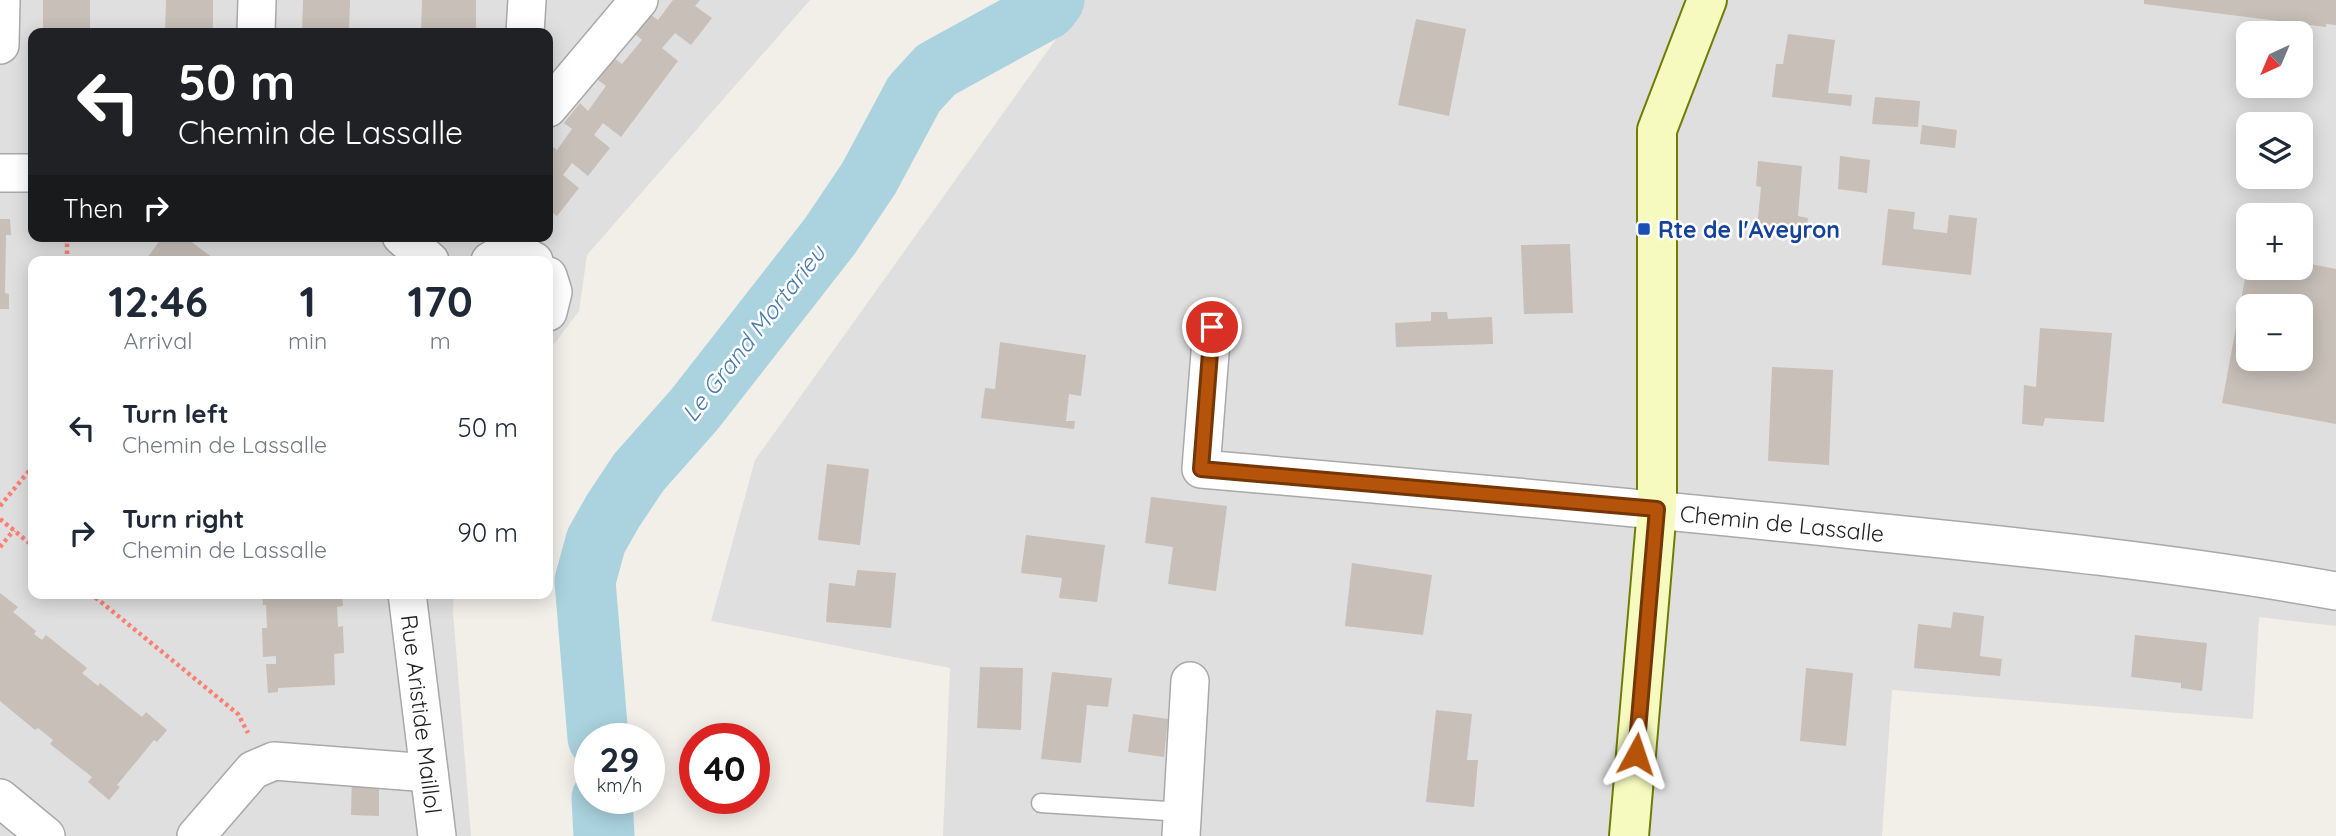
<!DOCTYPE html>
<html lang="en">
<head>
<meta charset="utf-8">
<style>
	:root { --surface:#fff; --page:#f6f6f7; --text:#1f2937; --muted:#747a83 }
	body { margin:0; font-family:Quicksand,sans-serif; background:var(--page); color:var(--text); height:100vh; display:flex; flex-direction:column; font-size:26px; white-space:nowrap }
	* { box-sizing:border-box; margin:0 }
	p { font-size:23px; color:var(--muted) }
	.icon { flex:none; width:38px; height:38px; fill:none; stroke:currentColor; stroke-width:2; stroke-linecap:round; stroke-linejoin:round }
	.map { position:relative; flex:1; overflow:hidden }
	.sheet { position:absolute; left:28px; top:256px; width:525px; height:343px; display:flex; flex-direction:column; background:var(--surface); border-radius:14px; box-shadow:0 4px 18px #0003 }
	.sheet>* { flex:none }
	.banner { position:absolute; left:28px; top:28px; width:525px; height:214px; border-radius:14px; box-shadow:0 4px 18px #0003; background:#202124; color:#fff; overflow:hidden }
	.needle { width:46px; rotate:224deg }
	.buttons { position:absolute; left:2236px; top:21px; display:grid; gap:14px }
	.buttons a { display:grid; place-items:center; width:77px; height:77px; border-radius:14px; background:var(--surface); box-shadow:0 4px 18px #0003; font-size:35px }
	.speed { position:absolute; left:574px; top:723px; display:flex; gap:14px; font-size:35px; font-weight:700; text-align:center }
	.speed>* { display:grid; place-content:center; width:91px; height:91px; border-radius:50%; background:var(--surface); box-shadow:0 4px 18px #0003; line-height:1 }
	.speed small { font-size:18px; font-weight:400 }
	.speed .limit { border:10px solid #d22; background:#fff; color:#111 }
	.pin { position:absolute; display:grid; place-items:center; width:60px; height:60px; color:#fff; margin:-30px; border:4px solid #fff; border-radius:50%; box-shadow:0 2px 7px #0007 }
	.me { position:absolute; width:77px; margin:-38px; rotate:5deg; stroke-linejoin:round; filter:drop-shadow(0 0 5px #0008) }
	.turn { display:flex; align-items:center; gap:24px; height:147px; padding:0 35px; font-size:32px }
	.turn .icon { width:91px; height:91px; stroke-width:2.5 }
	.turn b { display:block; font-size:49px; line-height:60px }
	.then { display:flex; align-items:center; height:66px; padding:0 35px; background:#0003; gap:14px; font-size:26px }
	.eta { display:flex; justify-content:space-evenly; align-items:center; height:119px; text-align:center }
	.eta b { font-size:42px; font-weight:700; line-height:49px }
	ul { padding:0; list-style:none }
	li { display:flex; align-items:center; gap:21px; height:105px; padding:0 35px }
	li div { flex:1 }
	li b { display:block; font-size:26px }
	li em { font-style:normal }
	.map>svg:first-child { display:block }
	.residential { fill:#e0dfdf; fill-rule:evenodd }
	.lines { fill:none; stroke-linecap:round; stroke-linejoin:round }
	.river { stroke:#aad3df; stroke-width:61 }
	.building { fill:#c7bfb8; fill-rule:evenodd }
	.lane-casing { stroke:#a9a9a9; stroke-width:21 }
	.street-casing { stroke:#a9a9a9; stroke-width:40 }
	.secondary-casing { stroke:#707d05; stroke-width:42 }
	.path { stroke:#fa8072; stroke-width:4.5; stroke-dasharray:3.5 3.5; stroke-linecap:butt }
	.lane { stroke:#fff; stroke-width:18 }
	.street { stroke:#fff; stroke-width:37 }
	.secondary { stroke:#f7fabf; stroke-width:38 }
	.route-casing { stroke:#753606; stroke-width:18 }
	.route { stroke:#b45309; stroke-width:12 }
	.transit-dot { fill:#1a4fb4; stroke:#fff; stroke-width:2.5 }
	.labels { text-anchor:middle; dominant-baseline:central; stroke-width:5; stroke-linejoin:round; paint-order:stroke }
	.transit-label { font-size:23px; font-weight:bold; fill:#164399; stroke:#fff; text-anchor:start }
	.street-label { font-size:23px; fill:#222; stroke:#fff }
	.water-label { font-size:24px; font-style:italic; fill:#4a7aab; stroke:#fff }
</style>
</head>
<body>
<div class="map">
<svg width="2336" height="836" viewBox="0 0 2336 836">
	<rect width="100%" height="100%" fill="#f2efe9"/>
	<g class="residential">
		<path d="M0,0H810L587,255L579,311L548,352V261H33V593H454L453,612L471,836H0ZM33,33H548V236H33Z"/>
		<path d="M1084,0H2336V626L2259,617L2253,719L1892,690L1882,836H943L950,668L711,621L755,460ZM2249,33H2301V86H2249ZM2249,124H2301V177H2249ZM2249,215H2301V268H2249ZM2249,306H2301V359H2249Z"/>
	</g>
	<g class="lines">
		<g class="river">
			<polyline points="598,738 585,581 596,541 613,511 639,472 694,410 830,236 869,178 914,94 936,70 1047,9 1054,0"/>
			<polyline points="602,798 604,836"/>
		</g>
	</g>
	<g class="building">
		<rect x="43" y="0" width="47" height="33"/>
		<polygon points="166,0 213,0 213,33 165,33"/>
		<polygon points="303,0 350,0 349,33 302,33"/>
		<polygon points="422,0 476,0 476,33 421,33"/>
		<polygon points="673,0 700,0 695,6 712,18 691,45 675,33 662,48 678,61 621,137 603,123 594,135 610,148 588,176 572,163 563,175 579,188 557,216 548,209 548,143 557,150 572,129 564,123 580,103 588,111 606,86 598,80 614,58 622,64 642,40 634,33 650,14 658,20"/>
		<polygon points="2144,0 2336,0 2336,25 2326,24 2326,27 2144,4"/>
		<polygon points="1416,19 1466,29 1449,116 1398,105"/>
		<polygon points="1788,34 1835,40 1828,93 1852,95 1851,106 1772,97 1776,64 1783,64"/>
		<polygon points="1875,97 1920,101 1918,127 1872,124"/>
		<polygon points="1922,125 1957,130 1955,148 1920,144"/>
		<polygon points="1840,156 1870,160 1867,193 1838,189"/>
		<polygon points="1758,161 1802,166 1798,216 1808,218 1806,235 1757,229 1761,187 1756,186"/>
		<polygon points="1888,209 1915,212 1913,229 1947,233 1949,215 1977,218 1971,275 1882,265"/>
		<polygon points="0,219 10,219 11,235 6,235 5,293 9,294 9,309 0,309"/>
		<polygon points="163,236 191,236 189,240 213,258 210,261 145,261"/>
		<polygon points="1570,244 1573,313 1524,314 1521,245"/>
		<path d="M2301,262L2336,269V424L2222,403L2247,268H2301ZM2249,306H2301V359H2249Z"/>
		<polygon points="1431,312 1447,312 1448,319 1492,317 1493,344 1396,347 1395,323 1431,321"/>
		<polygon points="2040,328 2112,333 2104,422 2045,418 2043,426 2022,424 2024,385 2036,387"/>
		<polygon points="1000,342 1086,355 1081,396 1069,394 1066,421 1075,421 1074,429 981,418 985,388 995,389"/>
		<polygon points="1772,367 1833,370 1829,465 1768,461"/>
		<polygon points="827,464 869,469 860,545 818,540"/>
		<polygon points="1151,497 1227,506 1216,591 1168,584 1173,547 1145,543"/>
		<polygon points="1026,535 1105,545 1097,602 1059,598 1062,578 1021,573"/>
		<polygon points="1352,563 1432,575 1423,635 1345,626"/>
		<polygon points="857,570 896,573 891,628 826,622 829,583 855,586"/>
		<polygon points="0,593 18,607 13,612 36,631 34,634 42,640 46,635 87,668 82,673 98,686 100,683 142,717 146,712 167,730 157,742 154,740 117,785 120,787 109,800 88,782 92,777 50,744 53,740 38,728 35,730 0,701"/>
		<polygon points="262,593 342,593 343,606 337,607 338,627 343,626 344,653 334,654 335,685 278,688 278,692 268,693 266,664 276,664 276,656 263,657 262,628 267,628 266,605 263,605"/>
		<polygon points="1953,612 1984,616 1980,656 2002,659 2000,676 1914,668 1918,624 1951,628"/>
		<polygon points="2135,635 2207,643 2202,691 2181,688 2181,683 2131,677"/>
		<polygon points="980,667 1023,668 1021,730 977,728"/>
		<polygon points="1806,668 1853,673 1846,746 1800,741"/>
		<polygon points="1052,672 1112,678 1108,707 1087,705 1081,763 1041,759"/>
		<polygon points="1436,710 1472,714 1467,760 1478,760 1474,807 1426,802"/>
		<polygon points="1133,714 1168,719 1164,757 1128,752"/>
		<polygon points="352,774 379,774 379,816 351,815"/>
	</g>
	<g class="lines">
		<defs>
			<polyline id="lane" points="1041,803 1183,812"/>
			<g id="street">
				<polyline points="256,33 257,0"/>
				<polyline points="525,33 527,0"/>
				<polyline points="0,45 1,0"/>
				<polyline points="548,108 639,0"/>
				<polyline points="0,173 33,173"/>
				<polyline points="401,236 430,261"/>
				<path d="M490,261C503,252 521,252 534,261"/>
				<polyline points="548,276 553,292 548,312"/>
				<path id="s1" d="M1212,327L1201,469C1422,488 1643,508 1864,531C2022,547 2180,563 2336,591"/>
				<path id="s2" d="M407,593L437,836"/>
				<polyline points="0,798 46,836"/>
				<polyline points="196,836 253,770 274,761 429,773"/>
				<polyline points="1181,836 1190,681"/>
			</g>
			<polyline id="secondary" points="1629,836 1657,509 1657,130 1707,0"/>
		</defs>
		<use href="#lane" class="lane-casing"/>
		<use href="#street" class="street-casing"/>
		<use href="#secondary" class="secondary-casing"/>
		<g class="path">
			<polyline points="67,261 67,236"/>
			<polyline points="0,506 33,466"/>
			<polyline points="0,519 33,546"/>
			<polyline points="0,547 14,530"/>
			<polyline points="90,593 238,714 248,733"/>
		</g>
		<use href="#lane" class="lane"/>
		<use href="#street" class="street"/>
		<use href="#secondary" class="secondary"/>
	</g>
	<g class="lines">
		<defs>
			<polyline id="route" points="1212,327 1201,469 1657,509 1636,754"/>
		</defs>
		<use href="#route" class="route-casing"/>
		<use href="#route" class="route"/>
	</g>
	<rect class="transit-dot" x="1637" y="222" width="14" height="14" rx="3.5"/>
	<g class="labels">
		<g class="transit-label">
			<text x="1658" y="229">Rte de l'Aveyron</text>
		</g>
		<g class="street-label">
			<text stroke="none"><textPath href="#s1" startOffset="726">Chemin de Lassalle</textPath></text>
			<text stroke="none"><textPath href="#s2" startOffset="122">Rue Aristide Maillol</textPath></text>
		</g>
		<g class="water-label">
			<text transform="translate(753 333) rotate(-52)">Le Grand Mortarieu</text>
		</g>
	</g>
</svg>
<div class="buttons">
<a><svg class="needle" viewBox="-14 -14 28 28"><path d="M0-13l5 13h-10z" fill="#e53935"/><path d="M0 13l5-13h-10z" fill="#747a83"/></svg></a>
<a><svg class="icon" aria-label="layers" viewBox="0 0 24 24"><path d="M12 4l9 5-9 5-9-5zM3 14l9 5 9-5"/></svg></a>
<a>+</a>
<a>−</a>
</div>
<div class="speed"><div>29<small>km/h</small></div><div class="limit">40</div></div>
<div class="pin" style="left:1212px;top:327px;background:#d93025"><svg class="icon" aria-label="arrive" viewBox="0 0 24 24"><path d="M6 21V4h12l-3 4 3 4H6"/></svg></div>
<svg class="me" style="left:1636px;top:754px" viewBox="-20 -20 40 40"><path d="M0-17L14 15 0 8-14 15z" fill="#b45309" stroke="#fff" stroke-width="4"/></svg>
<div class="banner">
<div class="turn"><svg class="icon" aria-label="left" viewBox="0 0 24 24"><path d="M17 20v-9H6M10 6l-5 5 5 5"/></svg><div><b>50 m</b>Chemin de Lassalle</div></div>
<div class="then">Then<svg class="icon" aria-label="right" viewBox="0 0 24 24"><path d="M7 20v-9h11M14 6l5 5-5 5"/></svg></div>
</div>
<section class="sheet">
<div class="eta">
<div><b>12:46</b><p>Arrival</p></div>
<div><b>1</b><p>min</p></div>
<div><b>170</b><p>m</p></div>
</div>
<ul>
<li><svg class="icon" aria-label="left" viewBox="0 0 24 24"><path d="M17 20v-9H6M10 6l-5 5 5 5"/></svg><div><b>Turn left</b><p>Chemin de Lassalle</p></div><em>50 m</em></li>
<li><svg class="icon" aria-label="right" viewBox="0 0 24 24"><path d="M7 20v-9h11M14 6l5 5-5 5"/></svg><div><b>Turn right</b><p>Chemin de Lassalle</p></div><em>90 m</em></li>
</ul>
</section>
</div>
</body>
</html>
